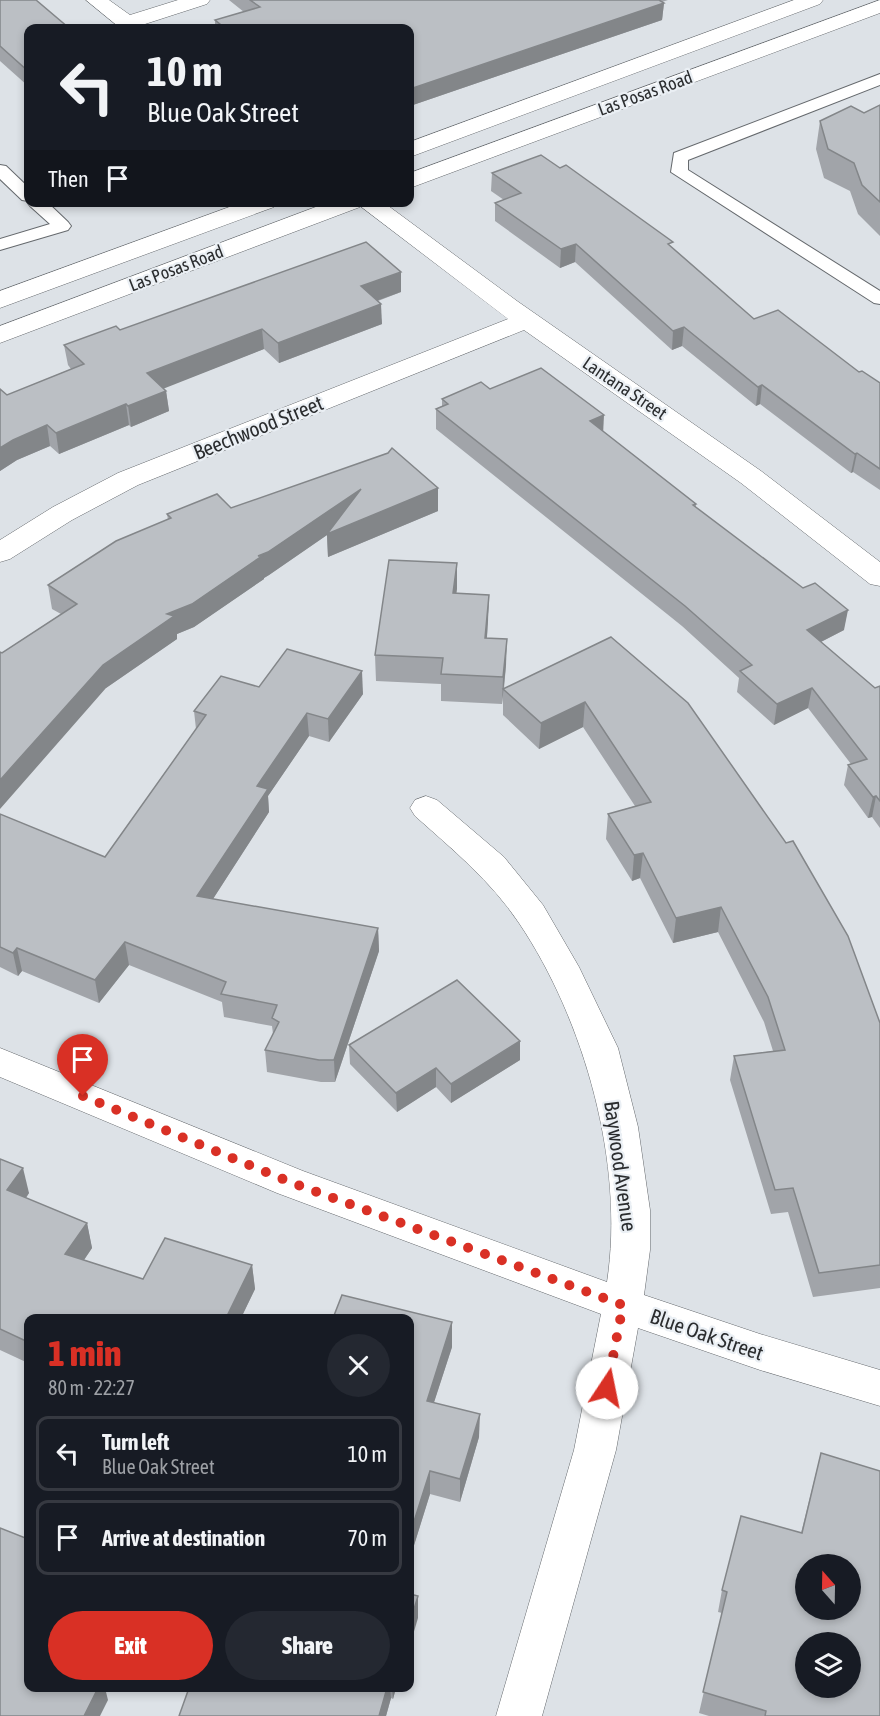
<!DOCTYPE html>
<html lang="en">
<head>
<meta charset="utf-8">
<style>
	:root { --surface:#171b24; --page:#242831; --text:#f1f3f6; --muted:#9ea1a6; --line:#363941; --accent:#d93025 }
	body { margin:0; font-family:"Asap Condensed",sans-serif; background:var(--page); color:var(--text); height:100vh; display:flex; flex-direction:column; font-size:22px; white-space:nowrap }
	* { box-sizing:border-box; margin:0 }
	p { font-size:20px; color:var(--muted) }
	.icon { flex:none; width:33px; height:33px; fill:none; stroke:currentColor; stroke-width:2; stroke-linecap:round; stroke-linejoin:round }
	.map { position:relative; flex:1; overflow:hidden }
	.details { position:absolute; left:24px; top:1314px; width:390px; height:378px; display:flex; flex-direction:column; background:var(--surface); border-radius:12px; box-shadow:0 3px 9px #0003 }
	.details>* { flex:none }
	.banner { position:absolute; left:24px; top:24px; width:390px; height:183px; border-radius:12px; box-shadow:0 3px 9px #0003; background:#171b24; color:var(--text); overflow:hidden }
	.needle { width:39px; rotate:340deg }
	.fabs { position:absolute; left:795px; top:1554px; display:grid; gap:12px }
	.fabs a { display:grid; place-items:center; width:66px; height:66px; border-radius:50%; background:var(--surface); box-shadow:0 3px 9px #0003; font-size:30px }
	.pin { position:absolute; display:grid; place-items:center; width:51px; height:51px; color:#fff; margin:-62px -26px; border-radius:50% 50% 50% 0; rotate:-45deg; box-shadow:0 0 6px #0007 }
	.pin .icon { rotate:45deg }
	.me { position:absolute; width:66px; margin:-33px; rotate:11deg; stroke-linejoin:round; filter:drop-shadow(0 0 4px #0008) }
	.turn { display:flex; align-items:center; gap:21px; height:126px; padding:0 24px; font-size:27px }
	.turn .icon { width:78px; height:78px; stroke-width:2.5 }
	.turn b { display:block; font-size:42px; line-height:51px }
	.then { display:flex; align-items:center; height:57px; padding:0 24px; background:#0003; gap:12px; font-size:22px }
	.round { display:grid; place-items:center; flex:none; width:63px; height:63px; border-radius:32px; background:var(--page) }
	.head { display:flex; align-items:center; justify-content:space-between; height:102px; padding:0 24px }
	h1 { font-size:36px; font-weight:800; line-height:45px; color:var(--accent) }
	.action { display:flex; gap:12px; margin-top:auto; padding:12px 24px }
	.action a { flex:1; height:69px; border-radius:36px; background:var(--accent); color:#fff; font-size:24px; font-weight:800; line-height:69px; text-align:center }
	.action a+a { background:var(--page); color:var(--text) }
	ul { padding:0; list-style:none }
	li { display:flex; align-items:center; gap:18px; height:75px; margin:0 12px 9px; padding:0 12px; border:3px solid var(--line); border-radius:12px }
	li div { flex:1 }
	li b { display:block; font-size:22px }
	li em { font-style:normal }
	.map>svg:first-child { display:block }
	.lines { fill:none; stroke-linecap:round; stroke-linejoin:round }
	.lane-casing { stroke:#65696d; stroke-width:2 }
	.street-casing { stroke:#65696d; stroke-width:1 }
	.secondary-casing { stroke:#65696d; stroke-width:1 }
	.lane { fill:#fff; fill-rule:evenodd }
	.street { fill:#fff; fill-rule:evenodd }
	.secondary { fill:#fff; fill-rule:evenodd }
	.wall { fill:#a1a4a9 }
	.shaded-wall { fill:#838689 }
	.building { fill:#bbbfc4; stroke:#838689; stroke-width:1.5; fill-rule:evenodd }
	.route { stroke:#d93025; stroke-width:10; stroke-dasharray:0 18 }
	.labels { text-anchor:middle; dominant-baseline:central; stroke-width:4.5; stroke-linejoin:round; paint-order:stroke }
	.far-street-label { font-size:18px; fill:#2b2d2f; stroke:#eaeff4 }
	.street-label { font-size:21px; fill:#2b2d2f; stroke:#eaeff4 }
</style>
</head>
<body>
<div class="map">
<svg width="880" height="1716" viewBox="0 0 880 1716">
	<rect width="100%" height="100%" fill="#dde2e7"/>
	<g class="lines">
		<defs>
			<g id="lane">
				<polygon points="880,74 880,85 688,160 688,170 880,291 880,304 874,303 671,172 674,153"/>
				<polygon points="0,165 6,166 28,187 28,202 47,202 68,222 71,226 68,230 0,250 0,239 50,224 30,206 27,202 28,201 22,200 0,179"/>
			</g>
			<g id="street">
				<polygon points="86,0 109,0 130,15 178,0 210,0 207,4 142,25 144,28 119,27"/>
				<polygon points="355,202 383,202 517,301 761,471 880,562 880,586 870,584 741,483 524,330 138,485 72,520 10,559 0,562 0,540 53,507 118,473 508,319"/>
				<path d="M426,796L437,800L504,857L543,905L579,967L618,1048L638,1127L650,1210V1250L644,1295L760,1334L880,1370V1406L760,1370L638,1328L616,1450L542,1716H496L574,1450L601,1314L277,1193L0,1077V1048L303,1171L607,1282C625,1165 585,1021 519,923C491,881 452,849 415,816L410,808L415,800Z"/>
			</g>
			<g id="secondary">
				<polygon points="794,0 823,0 820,4 410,157 410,142"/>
				<polygon points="880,0 880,13 410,188 410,173"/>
				<polygon points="243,202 278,202 274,207 0,308 0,291"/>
				<polygon points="329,202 364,202 360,207 0,343 0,326"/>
			</g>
		</defs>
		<use href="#lane" class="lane-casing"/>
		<use href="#street" class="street-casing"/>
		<use href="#secondary" class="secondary-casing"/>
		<use href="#lane" class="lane"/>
		<use href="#street" class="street"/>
		<use href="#secondary" class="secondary"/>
	</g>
	<g class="wall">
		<polygon points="0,0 28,28 28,86 0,61"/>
		<polygon points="229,0 668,0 662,2 664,3 662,20 410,106 410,28 215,28 215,20 244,12"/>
		<polygon points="880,105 880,236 858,214 850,191 824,178 816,149 820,121 864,113"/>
		<polygon points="492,173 672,248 754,319 859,372 880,383 880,490 853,472 851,473 760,404 756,406 682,346 672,350 575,262 560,268 495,221 495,203 504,200 491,191"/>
		<polygon points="401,292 378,301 382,324 279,363 264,349 163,388 166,391 169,411 131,427 129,425 59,454 50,446 17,460 0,471 0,389 7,395 71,369 68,365 64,345 120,330"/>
		<polygon points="490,389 603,431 696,504 696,508 844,630 821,642 875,688 880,686 880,828 872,817 868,818 844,785 848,765 851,764 808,708 774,725 737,692 739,678 682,626 436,429 436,409 442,406 442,399"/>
		<polygon points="231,508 438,511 328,557 327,535 269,575 264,578 264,579 194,627 177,634 177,639 106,688 2,653 61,614 52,609 48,585 168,520 167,514"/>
		<polygon points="457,563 456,593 489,595 487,638 506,665 504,689 611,637 880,1023 880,1288 813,1297 788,1212 771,1214 730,1080 734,1056 773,1051 764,1022 718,932 673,943 640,878 632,881 606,839 608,814 635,806 583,727 539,749 503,715 503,695 502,704 441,701 441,684 376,681 375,655"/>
		<polygon points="259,687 363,694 329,742 309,736 268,796 269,812 213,899 378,928 379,951 335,1082 321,1082 267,1072 265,1050 273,1034 272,1026 224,1017 222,1002 129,965 99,1003 22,971 18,976 0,967 0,814 105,857 196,729 194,711"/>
		<polygon points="349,1045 520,1060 451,1103 436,1087 397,1112 350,1064"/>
		<polygon points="0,1159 29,1193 26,1198 87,1223 92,1248 84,1260 143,1279 252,1265 255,1289 241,1318 28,1318 28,1363 0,1350"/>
		<polygon points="410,1318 452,1347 434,1402 479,1437 460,1502 430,1494 410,1558"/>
		<polygon points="28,1375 28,1391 26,1381"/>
		<polygon points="821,1453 880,1716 709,1716 699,1713 722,1613 718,1612 722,1590 801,1533"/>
		<polygon points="189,1688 396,1688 393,1699 391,1698 386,1716 179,1716"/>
	</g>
	<g class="shaded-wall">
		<polygon points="664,3 662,20 410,106 410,89"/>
		<polygon points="576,244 575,262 560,268 561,249"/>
		<polygon points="401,272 401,292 362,306 361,286"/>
		<polygon points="381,304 382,324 279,363 278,343"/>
		<polygon points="684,327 682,346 672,350 673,331"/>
		<polygon points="262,329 264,349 150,394 147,373"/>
		<polygon points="762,385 760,404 756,406 758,387"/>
		<polygon points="166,391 169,411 131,427 128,406"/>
		<polygon points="126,404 129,425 59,454 56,433"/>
		<polygon points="604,415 603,435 590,421"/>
		<polygon points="47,425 50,446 17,460 0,471 0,448 13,440"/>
		<polygon points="857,453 853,472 851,473 855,454"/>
		<polygon points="438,488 438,511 328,557 327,535 269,575 264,578 264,579 194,627 177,634 177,639 106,688 0,809 0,780 103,665 167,614 258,556 361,489"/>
		<polygon points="457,563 457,589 453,619 453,593"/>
		<polygon points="489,595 488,621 485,664 485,638"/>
		<polygon points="848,610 844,630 803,651 807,630"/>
		<polygon points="507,639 506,665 502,704 503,677"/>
		<polygon points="362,671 363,694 329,742 328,719"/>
		<polygon points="812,688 808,708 774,725 777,704"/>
		<polygon points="585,702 583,727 539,749 541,723"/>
		<polygon points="307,713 309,736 268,796 269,812 200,919 197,896 257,786"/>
		<polygon points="876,796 872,817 868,818 873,797"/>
		<polygon points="643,853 640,878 632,881 634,855"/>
		<polygon points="721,907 718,932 673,943 676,918"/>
		<polygon points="378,928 379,951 335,1082 334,1060"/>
		<polygon points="125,942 129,965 99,1003 95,980"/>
		<polygon points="17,948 22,971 18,976 13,953"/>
		<polygon points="520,1041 520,1060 451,1103 451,1084"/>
		<polygon points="436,1068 436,1087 397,1112 396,1093"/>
		<polygon points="23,1168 29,1193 14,1215 7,1190"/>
		<polygon points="87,1223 92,1248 71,1279 65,1254"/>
		<polygon points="252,1265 255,1289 241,1318 226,1318"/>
		<polygon points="452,1322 452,1347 427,1424 427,1401"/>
		<polygon points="480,1414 479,1437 460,1502 460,1479"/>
		<polygon points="430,1471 430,1494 410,1558 410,1534"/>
		<polygon points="418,1596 418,1618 410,1645 410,1622"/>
		<polygon points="98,1688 105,1688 108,1700 100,1716 84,1716"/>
		<polygon points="387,1688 390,1688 391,1698 386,1716 379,1716"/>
		<polygon points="392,1688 396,1688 393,1699"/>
	</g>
	<g class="building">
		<polygon points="0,0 36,0 69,28 28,28 28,71 0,46"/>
		<polygon points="250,0 659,0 664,3 410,89 410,28 225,28 215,20 260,7"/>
		<polygon points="880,105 880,202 862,185 854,163 828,149 820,121 851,106 864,113"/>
		<polygon points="541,155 560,168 566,165 673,242 668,244 754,319 778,310 859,372 862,371 880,383 880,469 857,453 855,454 762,385 758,387 684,327 673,331 576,244 561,249 495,203 521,193 492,173"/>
		<polygon points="366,242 401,272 361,286 381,304 278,343 262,329 147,373 166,391 128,406 126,404 56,433 47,425 13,440 0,448 0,389 7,395 84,364 64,345 116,326 120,330"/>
		<polygon points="541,368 604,415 590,421 696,504 693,505 803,588 815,583 848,610 807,630 875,688 880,686 880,801 876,796 873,797 848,765 867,759 812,688 777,704 740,671 752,665 685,606 436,409 448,404 442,399 481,382 490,389"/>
		<polygon points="392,448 438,488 327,534 361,489 268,552 258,556 262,556 192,604 167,614 174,616 103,665 0,780 0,652 2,653 77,604 48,585 116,541 171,518 167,514 217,494 231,508 388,453"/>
		<polygon points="389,560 457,563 453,593 489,595 485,638 507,639 503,677 441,674 443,658 375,655"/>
		<polygon points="611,637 688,703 786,843 793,841 848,936 880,1023 880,1265 819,1273 793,1188 775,1190 734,1056 785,1050 768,997 721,907 676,918 643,853 634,855 608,814 651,802 585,702 541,723 503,689"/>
		<polygon points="287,649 362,671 328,719 307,713 257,786 268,789 197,896 378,928 334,1060 319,1060 265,1050 279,1022 272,1018 277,1005 221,994 226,982 125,942 95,980 17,948 13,953 0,947 0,814 105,857 206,715 194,711 221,676 259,687"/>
		<polygon points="457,980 520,1041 451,1084 436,1068 396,1093 349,1045"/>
		<polygon points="0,1159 23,1168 7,1190 87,1223 65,1254 143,1279 165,1238 252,1265 226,1318 28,1318 28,1342 0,1329"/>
		<polygon points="342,1295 452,1322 427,1401 480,1414 460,1479 430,1471 410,1534 410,1318 333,1318"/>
		<path d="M821,1453L880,1471V1716H765L766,1711L703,1692L727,1592L722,1590L741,1516L802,1533ZM806,1564H850V1610H806ZM806,1642H850V1688H806Z"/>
		<polygon points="0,1528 28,1539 28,1688 98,1688 84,1716 0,1716"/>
		<polygon points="410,1594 418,1596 410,1622"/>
		<polygon points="189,1688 387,1688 379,1716 179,1716"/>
	</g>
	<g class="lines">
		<polyline class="route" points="83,1096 290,1182 623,1305 607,1388"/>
	</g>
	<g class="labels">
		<g class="far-street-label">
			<text transform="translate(645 93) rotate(-20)">Las Posas Road</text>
			<text transform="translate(176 268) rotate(-21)">Las Posas Road</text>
			<text transform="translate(625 388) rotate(34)">Lantana Street</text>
		</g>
		<g class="street-label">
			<text transform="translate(258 427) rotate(-22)">Beechwood Street</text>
			<text transform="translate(621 1166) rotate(82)">Baywood Avenue</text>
			<text transform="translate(707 1334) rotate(19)">Blue Oak Street</text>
		</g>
	</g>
</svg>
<div class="fabs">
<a><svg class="needle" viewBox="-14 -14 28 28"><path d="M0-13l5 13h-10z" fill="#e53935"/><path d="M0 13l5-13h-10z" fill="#9ea1a6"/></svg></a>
<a><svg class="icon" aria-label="layers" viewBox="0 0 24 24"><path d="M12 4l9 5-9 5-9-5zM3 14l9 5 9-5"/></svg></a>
</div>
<div class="pin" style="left:83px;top:1096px;background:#d93025"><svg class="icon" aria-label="arrive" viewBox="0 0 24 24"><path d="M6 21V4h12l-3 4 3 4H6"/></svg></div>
<svg class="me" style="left:607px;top:1388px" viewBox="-20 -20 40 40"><circle r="19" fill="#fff"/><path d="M0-13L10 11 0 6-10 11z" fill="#d93025"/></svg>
<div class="banner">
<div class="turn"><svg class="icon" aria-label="left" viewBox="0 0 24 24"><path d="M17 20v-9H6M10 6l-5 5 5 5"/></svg><div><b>10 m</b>Blue Oak Street</div></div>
<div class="then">Then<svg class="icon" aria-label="arrive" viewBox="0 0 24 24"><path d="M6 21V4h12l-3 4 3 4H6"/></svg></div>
</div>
<section class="details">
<div class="head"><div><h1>1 min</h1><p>80 m · 22:27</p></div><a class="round"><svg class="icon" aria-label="close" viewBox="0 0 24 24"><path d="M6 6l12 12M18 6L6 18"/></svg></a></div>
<ul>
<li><svg class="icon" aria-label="left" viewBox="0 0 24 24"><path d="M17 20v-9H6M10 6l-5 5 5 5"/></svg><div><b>Turn left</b><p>Blue Oak Street</p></div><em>10 m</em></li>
<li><svg class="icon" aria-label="arrive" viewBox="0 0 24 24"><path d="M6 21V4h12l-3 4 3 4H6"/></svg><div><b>Arrive at destination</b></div><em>70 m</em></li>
</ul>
<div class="action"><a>Exit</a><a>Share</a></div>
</section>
</div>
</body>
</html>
